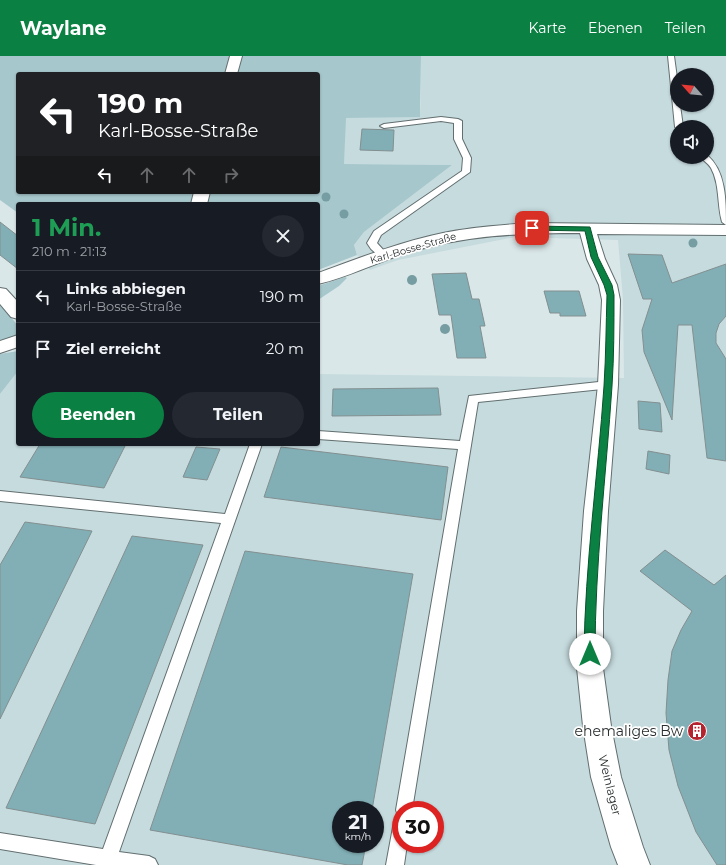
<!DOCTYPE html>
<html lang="de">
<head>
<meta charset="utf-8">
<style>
	:root { --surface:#171b24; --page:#242831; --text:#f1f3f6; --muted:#9ea1a6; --line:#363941; --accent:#0b8043 }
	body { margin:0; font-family:Montserrat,sans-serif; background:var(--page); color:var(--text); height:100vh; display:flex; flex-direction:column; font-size:15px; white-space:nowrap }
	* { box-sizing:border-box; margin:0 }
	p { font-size:13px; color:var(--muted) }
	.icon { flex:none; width:22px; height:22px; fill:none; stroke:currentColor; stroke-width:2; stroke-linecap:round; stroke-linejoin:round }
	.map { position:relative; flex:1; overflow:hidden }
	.side { position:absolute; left:16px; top:146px; width:304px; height:244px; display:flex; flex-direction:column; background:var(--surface); border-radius:4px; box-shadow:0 1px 3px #0004 }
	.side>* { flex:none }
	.hud { position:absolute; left:16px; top:16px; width:304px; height:122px; border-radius:4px; box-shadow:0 1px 3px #0004; background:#202124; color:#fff; overflow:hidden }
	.needle { width:26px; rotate:297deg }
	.fabs { position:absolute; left:670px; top:12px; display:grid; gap:8px }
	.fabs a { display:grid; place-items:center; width:44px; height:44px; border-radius:50%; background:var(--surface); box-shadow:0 1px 3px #0004; font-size:20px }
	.speed { position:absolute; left:332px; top:745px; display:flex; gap:8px; font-size:20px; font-weight:700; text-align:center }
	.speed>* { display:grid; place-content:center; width:52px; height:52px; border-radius:50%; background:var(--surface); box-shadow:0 1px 3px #0004; line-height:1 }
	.speed small { font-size:10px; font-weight:400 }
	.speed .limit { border:6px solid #d22; background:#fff; color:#111 }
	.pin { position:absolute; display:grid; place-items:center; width:34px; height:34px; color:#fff; margin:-17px; border-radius:8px; box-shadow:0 2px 6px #0006 }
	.me { position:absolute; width:44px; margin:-22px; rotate:0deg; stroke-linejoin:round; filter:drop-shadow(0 0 3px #0008) }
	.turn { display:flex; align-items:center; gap:14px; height:84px; padding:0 16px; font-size:18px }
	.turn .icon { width:52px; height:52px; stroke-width:2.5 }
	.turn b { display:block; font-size:28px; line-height:34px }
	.lanes { display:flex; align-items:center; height:38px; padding:0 16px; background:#0003; justify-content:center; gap:20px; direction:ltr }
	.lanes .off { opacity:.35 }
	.round { display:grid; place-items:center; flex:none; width:42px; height:42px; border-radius:21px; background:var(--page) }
	.head { display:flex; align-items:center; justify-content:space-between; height:68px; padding:0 16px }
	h1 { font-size:24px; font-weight:700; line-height:30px; color:#1e9e55 }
	.button { display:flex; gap:8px; margin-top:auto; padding:8px 16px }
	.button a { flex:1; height:46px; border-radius:24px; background:var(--accent); color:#fff; font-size:16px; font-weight:700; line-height:46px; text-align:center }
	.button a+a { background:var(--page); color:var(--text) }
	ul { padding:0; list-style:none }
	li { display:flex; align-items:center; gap:12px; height:52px; padding:0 16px; border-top:1px solid var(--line) }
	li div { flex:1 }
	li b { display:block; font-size:15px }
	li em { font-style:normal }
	header { display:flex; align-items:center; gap:24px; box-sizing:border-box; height:56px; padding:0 20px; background:var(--accent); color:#fff }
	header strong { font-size:19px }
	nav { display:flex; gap:22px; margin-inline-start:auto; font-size:14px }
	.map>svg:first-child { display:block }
	.built { fill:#c6dbde; fill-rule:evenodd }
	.green { fill:#a6c7cc; fill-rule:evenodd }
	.building { fill:#81afb5; stroke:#838f90 }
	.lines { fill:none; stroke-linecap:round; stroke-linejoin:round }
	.service-casing { stroke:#626e6f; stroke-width:2 }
	.minor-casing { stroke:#626e6f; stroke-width:2 }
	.service { fill:#fff; fill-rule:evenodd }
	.minor { fill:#fff; fill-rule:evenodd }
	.tree { fill:#759da2 }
	.route { fill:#0b8043; stroke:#07532c }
	.labels { text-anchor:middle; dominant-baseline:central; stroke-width:3.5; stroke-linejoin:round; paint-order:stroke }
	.far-street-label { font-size:10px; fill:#282d2e; stroke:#fff }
	.street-label { font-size:12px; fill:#282d2e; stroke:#fff }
	.near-poi-label { font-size:14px; fill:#282d2e; stroke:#fff; text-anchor:end }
</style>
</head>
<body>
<header>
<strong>Waylane</strong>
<nav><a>Karte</a><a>Ebenen</a><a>Teilen</a></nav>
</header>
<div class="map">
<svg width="726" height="809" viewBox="0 0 726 809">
	<rect width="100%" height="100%" fill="#dae7e8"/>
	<path class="built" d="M421,0H726V809H0V338L18,315V388H318V318L624,322L623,243L618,184L515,181L398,204L370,214L357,199L354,189L364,176L452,109L344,108L345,62L420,60L421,46ZM677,19H707V49H677ZM677,71H707V101H677ZM341,754H375V788H341ZM401,754H435V788H401Z"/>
	<g class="green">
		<path d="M0,0H421L420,61L346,62L344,108L452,109L364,176L354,189L357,199L318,214V148H18V157L0,144ZM18,18H318V136H18Z"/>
		<polygon points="345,221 347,222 339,230 318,244 318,230"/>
		<polygon points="0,247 18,270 18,278 0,286"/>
		<polygon points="18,295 18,315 0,338 0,298"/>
	</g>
	<g class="building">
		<polygon points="362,73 394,74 393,95 360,94"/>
		<polygon points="0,166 18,180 18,213 0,199"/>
		<polygon points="628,198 662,199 672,227 726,208 726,260 719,268 716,277 716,287 726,303 726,405 707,402 692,269 678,269 672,364 644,296 642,274 652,243 643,243"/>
		<polygon points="466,217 472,243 479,243 485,270 480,270 486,302 457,302 451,259 439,259 432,218"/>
		<polygon points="544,235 579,235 586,260 560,260 560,257 550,257"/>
		<polygon points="438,332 441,359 332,360 333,333"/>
		<polygon points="638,345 660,347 662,376 639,373"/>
		<polygon points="40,388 126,388 104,432 20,421"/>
		<polygon points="196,391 220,393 207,424 183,421"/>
		<polygon points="281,391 448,411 441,464 264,441"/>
		<polygon points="648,395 670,399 669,418 646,413"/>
		<polygon points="25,466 92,475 0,663 0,509"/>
		<polygon points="132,480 203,489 95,768 6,752"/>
		<polygon points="665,494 714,529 726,519 726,809 717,809 696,776 678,730 669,694 666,657 668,624 672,595 681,574 692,555 640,515"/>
		<polygon points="245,495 413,518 372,754 341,754 341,788 366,788 362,809 348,809 150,774"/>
	</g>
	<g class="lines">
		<defs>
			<g id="service">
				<polygon points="668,0 674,0 677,22 677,49 680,49 683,71 677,71 677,73 675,71"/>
				<polygon points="441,61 458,63 462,65 462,83 471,102 470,116 381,179 377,187 388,199 386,201 380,201 371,193 367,187 374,175 462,115 463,102 454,83 454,67 441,65 384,72 380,70 384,68"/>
				<path d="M707,99C726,115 726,144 726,169L722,166C717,149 720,128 711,112C708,107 704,105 700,101H707Z"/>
				<polygon points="608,325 612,326 614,329 612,332 478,346 412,754 401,754 401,761 398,760 396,754 458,393 318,383 318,375 460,385 469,340"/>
				<polygon points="250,388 262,388 119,796 149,800 155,803 158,809 96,809 0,793 0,777 103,793 221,467 0,445 0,435 225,458"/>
				<polygon points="401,763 401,788 407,788 404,809 386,809 393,771 395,765"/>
			</g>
			<g id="minor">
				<polygon points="230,0 242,0 237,18 225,18"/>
				<polygon points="194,136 210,136 207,148 191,148"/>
				<path d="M531,167L726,169V179L597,178L605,203L617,229L620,244L618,329L608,455L603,555V612L611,670L621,721L643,791L650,809H618L611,791L591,721L583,670L577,612V555L584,455L598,329L602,244L599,229L587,203L580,177C521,177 464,179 407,197C377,206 349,221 318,228V217C359,202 400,186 443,177C472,171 501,169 531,167Z"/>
				<polygon points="0,232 6,233 18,246 18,263 11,261 0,248"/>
				<polygon points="18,279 18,291 0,297 0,285"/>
			</g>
		</defs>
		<use href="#service" class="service-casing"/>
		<use href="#minor" class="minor-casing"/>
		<use href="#service" class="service"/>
		<use href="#minor" class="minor"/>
	</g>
	<g class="tree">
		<circle cx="326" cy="141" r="4.5"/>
		<circle cx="344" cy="158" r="4.5"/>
		<circle cx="693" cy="187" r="4.5"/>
		<circle cx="412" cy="224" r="5"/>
		<circle cx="445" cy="273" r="5"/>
	</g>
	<path class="route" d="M532,170L590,171L598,201L612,229L614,239C614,269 614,300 612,330C606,420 595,508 595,598L593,601L590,603L586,601L584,598C585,508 598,419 604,330C606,299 606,269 607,239L604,229L591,201L585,175L529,174V171Z"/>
	<defs>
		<symbol id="building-disc" viewBox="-11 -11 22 22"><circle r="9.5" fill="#b4232e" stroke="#fff"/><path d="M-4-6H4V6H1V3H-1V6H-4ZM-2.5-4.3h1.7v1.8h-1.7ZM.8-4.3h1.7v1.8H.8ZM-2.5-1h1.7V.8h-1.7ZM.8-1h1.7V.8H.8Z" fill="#fff"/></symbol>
	</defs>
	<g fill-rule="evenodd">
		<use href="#building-disc" x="686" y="664" width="22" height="22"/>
	</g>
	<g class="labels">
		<g class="far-street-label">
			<text transform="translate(413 192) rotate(-16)">Karl-Bosse-Straße</text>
		</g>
		<g class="street-label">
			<text transform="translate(610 729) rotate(76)">Weinlager</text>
		</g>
		<g class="near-poi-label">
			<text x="683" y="675">ehemaliges Bw</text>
		</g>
	</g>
</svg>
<div class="fabs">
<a><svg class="needle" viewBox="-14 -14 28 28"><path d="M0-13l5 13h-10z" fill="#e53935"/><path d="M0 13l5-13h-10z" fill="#9ea1a6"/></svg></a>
<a><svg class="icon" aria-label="sound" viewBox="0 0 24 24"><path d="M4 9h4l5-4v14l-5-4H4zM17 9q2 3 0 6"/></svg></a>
</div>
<div class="speed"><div>21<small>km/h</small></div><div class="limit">30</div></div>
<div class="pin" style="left:532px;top:172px;background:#d93025"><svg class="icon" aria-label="arrive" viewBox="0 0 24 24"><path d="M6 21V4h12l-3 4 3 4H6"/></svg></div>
<svg class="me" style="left:590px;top:598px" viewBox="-20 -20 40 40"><circle r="19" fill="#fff"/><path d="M0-13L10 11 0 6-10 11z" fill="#0b8043"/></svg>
<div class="hud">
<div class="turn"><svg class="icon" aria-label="left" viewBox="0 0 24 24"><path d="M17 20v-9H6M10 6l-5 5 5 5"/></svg><div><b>190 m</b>Karl-Bosse-Straße</div></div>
<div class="lanes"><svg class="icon" aria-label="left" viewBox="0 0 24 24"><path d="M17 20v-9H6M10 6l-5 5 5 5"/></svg><svg class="icon off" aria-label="ahead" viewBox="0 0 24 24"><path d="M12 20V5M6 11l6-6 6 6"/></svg><svg class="icon off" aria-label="ahead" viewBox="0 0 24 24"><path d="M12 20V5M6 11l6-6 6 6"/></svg><svg class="icon off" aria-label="right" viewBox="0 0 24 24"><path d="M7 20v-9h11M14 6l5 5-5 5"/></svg></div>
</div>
<section class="side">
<div class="head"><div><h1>1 Min.</h1><p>210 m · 21:13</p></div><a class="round"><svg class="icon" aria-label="close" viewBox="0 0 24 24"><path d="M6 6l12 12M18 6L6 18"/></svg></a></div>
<ul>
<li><svg class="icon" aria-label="left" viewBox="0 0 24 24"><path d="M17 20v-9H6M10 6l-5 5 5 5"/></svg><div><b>Links abbiegen</b><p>Karl-Bosse-Straße</p></div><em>190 m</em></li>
<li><svg class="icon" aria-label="arrive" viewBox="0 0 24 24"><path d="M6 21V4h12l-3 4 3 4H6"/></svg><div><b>Ziel erreicht</b></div><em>20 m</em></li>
</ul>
<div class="button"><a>Beenden</a><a>Teilen</a></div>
</section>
</div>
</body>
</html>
